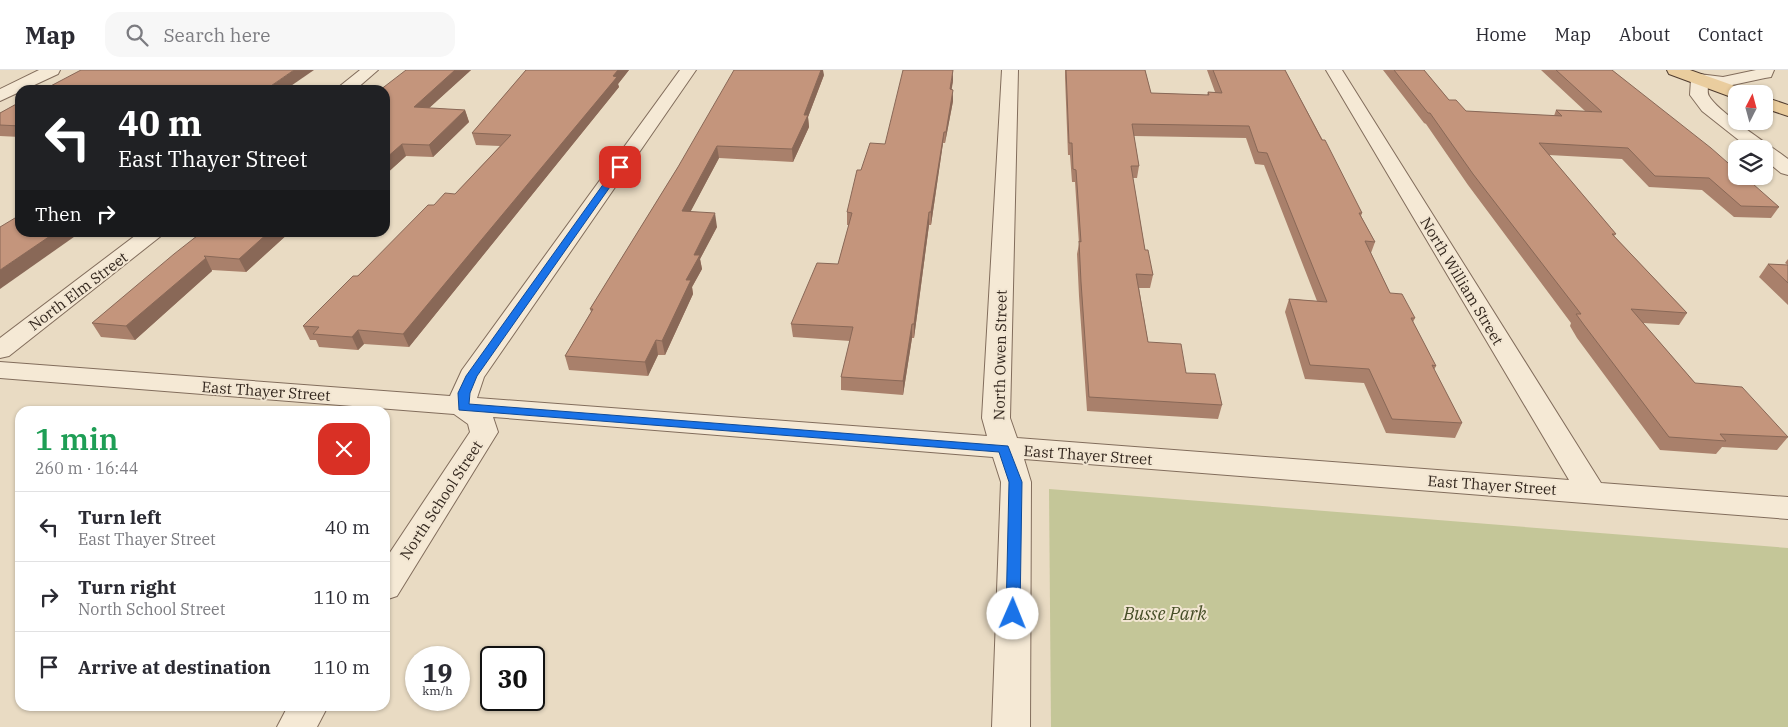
<!DOCTYPE html>
<html lang="en">
<head>
<meta charset="utf-8">
<style>
	:root { --surface:#fff; --page:#f7f7f7; --text:#2b2b33; --muted:#7c7c81; --line:#e1e1e2 }
	body { margin:0; font-family:"IBM Plex Serif",serif; background:var(--page); color:var(--text); height:100vh; display:flex; flex-direction:column; font-size:19px; white-space:nowrap }
	* { box-sizing:border-box; margin:0 }
	p { font-size:16px; color:var(--muted) }
	.icon { flex:none; width:28px; height:28px; fill:none; stroke:currentColor; stroke-width:2; stroke-linecap:round; stroke-linejoin:round }
	.map { position:relative; flex:1; overflow:hidden }
	.sheet { position:absolute; left:15px; top:336px; width:375px; height:305px; display:flex; flex-direction:column; background:var(--surface); border-radius:15px; box-shadow:0 1px 4px #0004 }
	.sheet>* { flex:none }
	.guide { position:absolute; left:15px; top:15px; width:375px; height:152px; border-radius:15px; box-shadow:0 1px 4px #0004; background:#202124; color:#fff; overflow:hidden }
	.needle { width:32px; rotate:6deg }
	.controls { position:absolute; left:1728px; top:15px; display:grid; gap:10px }
	.controls a { display:grid; place-items:center; width:45px; height:45px; border-radius:10px; background:var(--surface); box-shadow:0 1px 4px #0004; font-size:25px }
	.speed { position:absolute; left:405px; top:576px; display:flex; gap:10px; font-size:25px; font-weight:700; text-align:center }
	.speed>* { display:grid; place-content:center; width:65px; height:65px; border-radius:50%; background:var(--surface); box-shadow:0 1px 4px #0004; line-height:1 }
	.speed small { font-size:12px; font-weight:400 }
	.speed .limit { border:2px solid #111; border-radius:8px; background:#fff; color:#111 }
	.pin { position:absolute; display:grid; place-items:center; width:42px; height:42px; color:#fff; margin:-21px; border-radius:10px; box-shadow:0 2px 8px #0006 }
	.me { position:absolute; width:55px; margin:-28px; rotate:1deg; stroke-linejoin:round; filter:drop-shadow(0 0 4px #0008) }
	.turn { display:flex; align-items:center; gap:18px; height:105px; padding:0 20px; font-size:22px }
	.turn .icon { width:65px; height:65px; stroke-width:2.5 }
	.turn b { display:block; font-size:35px; line-height:42px }
	.then { display:flex; align-items:center; height:48px; padding:0 20px; background:#0003; gap:10px; font-size:19px }
	.round { display:grid; place-items:center; flex:none; width:52px; height:52px; border-radius:15px; background:var(--page) }
	.headline { display:flex; align-items:center; justify-content:space-between; height:85px; padding:0 20px }
	h1 { font-size:30px; font-weight:600; line-height:38px; color:#1e9e55 }
	ul { padding:0; list-style:none }
	li { display:flex; align-items:center; gap:15px; height:70px; padding:0 20px; border-top:1px solid var(--line) }
	li div { flex:1 }
	li b { display:block; font-size:19px }
	li em { font-style:normal }
	header { display:flex; align-items:center; gap:30px; box-sizing:border-box; height:70px; padding:0 25px; background:var(--surface); border-bottom:1px solid var(--line) }
	header strong { font-size:24px }
	nav { display:flex; gap:28px; margin-inline-start:auto; font-size:18px }
	.search { width:350px; height:45px; background:var(--page); display:flex; align-items:center; gap:12px; box-sizing:border-box; padding:0 18px; border-radius:15px; color:var(--muted); font-size:19px }
	.map>svg:first-child { display:block }
	.green { fill:#c4c698 }
	.lines { fill:none; stroke-linecap:round; stroke-linejoin:round }
	.minor-casing { stroke:#826d5c; stroke-width:2 }
	.major-casing { stroke:#503c2f; stroke-width:2 }
	.minor { fill:#f5e9d5; fill-rule:evenodd }
	.major { fill:#eacd9e; fill-rule:evenodd }
	.wall { fill:#a9806b }
	.shaded-wall { fill:#896857 }
	.building { fill:#c4957c; stroke:#896857 }
	.route { fill:#1a73e8; stroke:#114b97 }
	.labels { text-anchor:middle; dominant-baseline:central; stroke-width:4; stroke-linejoin:round; paint-order:stroke }
	.street-label { font-size:15px; fill:#33271e; stroke:#f2e6d2 }
	.near-park-label { font-size:18px; font-style:italic; fill:#464e27; stroke:#f2e6d2 }
</style>
</head>
<body>
<header>
<strong>Map</strong>
<div class="search"><svg class="icon" aria-label="search" viewBox="0 0 24 24"><circle cx="10" cy="10" r="6"/><path d="M15 15l6 6"/></svg>Search here</div>
<nav><a>Home</a><a>Map</a><a>About</a><a>Contact</a></nav>
</header>
<div class="map">
<svg width="1788" height="657" viewBox="0 0 1788 657">
	<rect width="100%" height="100%" fill="#e9dbc3"/>
	<polygon class="green" points="1049,419 1788,478 1788,657 1051,657"/>
	<g class="lines">
		<defs>
			<g id="minor">
				<polygon points="39,0 60,0 58,4 0,31 0,19"/>
				<polygon points="360,0 378,0 355,20 335,20"/>
				<polygon points="680,0 696,0 484,307 477,328 987,366 982,348 1002,0 1018,0 1010,348 1017,368 1569,410 1326,0 1342,0 1601,413 1788,427 1788,449 1024,389 1031,412 1030,657 992,657 1001,412 993,387 493,347 498,362 397,526 385,530 385,490 470,362 468,354 454,344 0,308 0,292 450,326 462,300"/>
				<path d="M1756,0H1774L1771,7L1765,8L1723,17L1708,15C1708,19 1707,23 1709,26C1718,42 1771,76 1788,89V105L1781,103L1764,89V79H1750L1702,41L1690,25L1691,9L1693,5L1699,4L1723,7Z"/>
				<polygon points="140,162 166,162 9,286 0,288 0,268"/>
				<polygon points="288,636 328,636 317,657 277,657"/>
			</g>
			<g id="major">
				<polygon points="1667,0 1690,0 1746,20 1748,24 1736,24 1736,28 1734,28 1669,4"/>
				<polygon points="1764,27 1788,35 1788,46 1764,38"/>
			</g>
		</defs>
		<use href="#minor" class="minor-casing"/>
		<use href="#major" class="major-casing"/>
		<use href="#minor" class="minor"/>
		<use href="#major" class="major"/>
	</g>
	<g class="wall">
		<polygon points="406,0 471,0 429,38 465,40 469,52 433,87 406,86 385,105"/>
		<polygon points="526,0 629,0 618,14 619,17 409,277 364,274 358,280 319,277 316,270 310,270 303,256 434,135 455,124 500,76 476,75 472,63"/>
		<polygon points="1065,0 1145,0 1151,23 1207,25 1208,22 1215,22 1207,0 1285,0 1362,143 1361,146 1375,172 1371,183 1390,223 1415,248 1413,252 1436,296 1434,300 1462,353 1455,368 1386,363 1364,313 1305,309 1285,242 1289,229 1317,231 1264,95 1255,94 1246,68 1134,66 1139,96 1137,108 1133,108 1145,180 1153,205 1150,218 1139,218 1148,272 1186,303 1222,335 1218,349 1087,341 1079,226 1077,184 1079,174 1075,112 1072,112 1070,85 1068,85 1065,7"/>
		<polygon points="1383,0 1424,0 1449,30 1466,41 1554,46 1556,40 1585,41 1541,0 1612,0 1779,137 1771,148 1734,147 1702,120 1649,117 1622,89 1549,85 1616,164 1614,166 1687,243 1679,255 1643,253 1695,313 1788,367 1777,380 1722,377 1716,384 1660,380 1577,268 1570,256 1571,253 1468,115 1426,54 1424,53"/>
		<polygon points="824,5 808,47 809,57 793,92 719,88 690,142 717,157 700,189 702,199 692,217 693,224 665,285 658,285 648,306 569,300 565,286 591,242 590,239 678,97"/>
		<polygon points="953,11 951,19 953,31 945,73 943,73 931,155 929,155 914,268 912,268 903,325 841,320 841,307 850,271 793,267 791,254 838,194 849,155 847,155 847,142 861,100 885,74"/>
		<polygon points="20,32 20,67 0,66 0,43"/>
		<polygon points="202,162 290,162 246,202 212,200 212,201 135,270 101,267 92,253"/>
		<polygon points="1788,189 1788,235 1759,207 1768,194 1788,195 1785,193"/>
	</g>
	<g class="shaded-wall">
		<polygon points="294,0 314,0 285,20 265,20"/>
		<polygon points="455,0 471,0 417,49 414,37"/>
		<polygon points="618,0 629,0 618,14 619,17 409,277 403,264"/>
		<polygon points="821,0 823,0 824,5 808,47 809,57 793,92 792,79 804,45"/>
		<polygon points="953,0 953,11 950,30 950,19"/>
		<polygon points="953,20 953,31 945,73 946,62"/>
		<polygon points="465,40 469,52 433,87 429,75"/>
		<polygon points="944,62 943,73 931,155 931,142"/>
		<polygon points="402,74 406,86 385,105 385,89"/>
		<polygon points="717,76 719,88 684,154 682,141"/>
		<polygon points="929,142 929,155 914,268 914,254"/>
		<polygon points="715,143 717,157 700,189 702,199 692,217 693,224 665,285 662,271 686,210 694,185"/>
		<polygon points="55,162 81,162 0,219 0,200"/>
		<polygon points="269,162 290,162 246,202 239,189"/>
		<polygon points="206,188 212,201 135,270 126,256"/>
		<polygon points="912,254 912,268 903,325 903,311"/>
		<polygon points="358,260 364,274 358,280 352,267"/>
		<polygon points="656,270 658,285 648,306 645,292"/>
	</g>
	<g class="building">
		<polygon points="81,0 294,0 265,20 43,20"/>
		<polygon points="406,0 455,0 414,37 465,40 429,75 402,74 385,89 385,20 380,20"/>
		<polygon points="526,0 618,0 613,6 617,7 403,264 358,260 352,267 313,264 319,257 303,256 353,206 358,206 428,135 434,135 445,123 455,124 511,65 472,63"/>
		<polygon points="734,0 821,0 804,45 808,45 792,79 717,76 682,141 715,143 694,185 700,185 686,210 691,210 662,271 656,270 645,292 565,286 593,239 590,239 678,97"/>
		<polygon points="903,0 953,0 950,19 953,20 946,62 944,62 931,142 929,142 914,254 912,254 903,311 841,307 853,257 791,254 817,193 838,194 852,143 847,142 857,100 861,100 870,73 885,74"/>
		<polygon points="1066,0 1145,0 1151,23 1209,25 1208,22 1222,23 1213,0 1285,0 1322,70 1325,70 1362,143 1359,143 1375,172 1365,171 1390,223 1402,224 1415,248 1411,248 1436,296 1432,295 1462,353 1392,349 1369,299 1310,295 1289,229 1327,232 1267,83 1258,82 1249,56 1132,54 1139,96 1131,96 1145,180 1148,180 1153,205 1136,204 1148,272 1181,274 1186,303 1215,304 1222,335 1089,327 1081,212 1079,171 1081,172 1076,100 1073,99 1072,73 1069,73"/>
		<polygon points="1394,0 1424,0 1449,30 1456,30 1466,41 1562,46 1556,40 1602,42 1556,0 1612,0 1711,78 1736,100 1736,106 1744,106 1779,137 1741,136 1709,108 1655,106 1628,78 1539,73 1616,164 1612,164 1687,243 1631,239 1695,313 1742,317 1788,367 1720,364 1726,371 1669,367 1584,255 1576,244 1581,244 1473,104 1430,43 1428,43"/>
		<polygon points="20,32 20,56 0,55 0,43"/>
		<polygon points="20,145 20,162 56,162 0,200 0,157"/>
		<polygon points="202,162 269,162 239,189 204,186 206,188 126,256 92,253 174,184"/>
		<polygon points="1768,194 1788,195 1788,213"/>
	</g>
	<polygon class="route" points="617,95 624,97 477,306 470,323 469,334 1008,376 1022,412 1020,544 1018,548 1008,548 1006,544 1009,412 999,382 459,340 458,323 466,306"/>
	<g class="labels">
		<g class="street-label">
			<text transform="translate(1462 211) rotate(59)">North William Street</text>
			<text transform="translate(78 221) rotate(-37)">North Elm Street</text>
			<text transform="translate(1000 285) rotate(-89)">North Owen Street</text>
			<text transform="translate(266 321) rotate(4)">East Thayer Street</text>
			<text transform="translate(1088 385) rotate(4)">East Thayer Street</text>
			<text transform="translate(1492 415) rotate(4)">East Thayer Street</text>
			<text transform="translate(441 430) rotate(-57)">North School Street</text>
		</g>
		<g class="near-park-label">
			<text x="1165" y="543">Busse Park</text>
		</g>
	</g>
</svg>
<div class="controls">
<a><svg class="needle" viewBox="-14 -14 28 28"><path d="M0-13l5 13h-10z" fill="#e53935"/><path d="M0 13l5-13h-10z" fill="#7c7c81"/></svg></a>
<a><svg class="icon" aria-label="layers" viewBox="0 0 24 24"><path d="M12 4l9 5-9 5-9-5zM3 14l9 5 9-5"/></svg></a>
</div>
<div class="speed"><div>19<small>km/h</small></div><div class="limit">30</div></div>
<div class="pin" style="left:620px;top:97px;background:#d93025"><svg class="icon" aria-label="arrive" viewBox="0 0 24 24"><path d="M6 21V4h12l-3 4 3 4H6"/></svg></div>
<svg class="me" style="left:1013px;top:544px" viewBox="-20 -20 40 40"><circle r="19" fill="#fff"/><path d="M0-13L10 11 0 6-10 11z" fill="#1a73e8"/></svg>
<div class="guide">
<div class="turn"><svg class="icon" aria-label="left" viewBox="0 0 24 24"><path d="M17 20v-9H6M10 6l-5 5 5 5"/></svg><div><b>40 m</b>East Thayer Street</div></div>
<div class="then">Then<svg class="icon" aria-label="right" viewBox="0 0 24 24"><path d="M7 20v-9h11M14 6l5 5-5 5"/></svg></div>
</div>
<section class="sheet">
<div class="headline"><div><h1>1 min</h1><p>260 m · 16:44</p></div><a class="round" style="background:#d93025;color:#fff"><svg class="icon" aria-label="close" viewBox="0 0 24 24"><path d="M6 6l12 12M18 6L6 18"/></svg></a></div>
<ul>
<li><svg class="icon" aria-label="left" viewBox="0 0 24 24"><path d="M17 20v-9H6M10 6l-5 5 5 5"/></svg><div><b>Turn left</b><p>East Thayer Street</p></div><em>40 m</em></li>
<li><svg class="icon" aria-label="right" viewBox="0 0 24 24"><path d="M7 20v-9h11M14 6l5 5-5 5"/></svg><div><b>Turn right</b><p>North School Street</p></div><em>110 m</em></li>
<li><svg class="icon" aria-label="arrive" viewBox="0 0 24 24"><path d="M6 21V4h12l-3 4 3 4H6"/></svg><div><b>Arrive at destination</b></div><em>110 m</em></li>
</ul>
</section>
</div>
</body>
</html>
